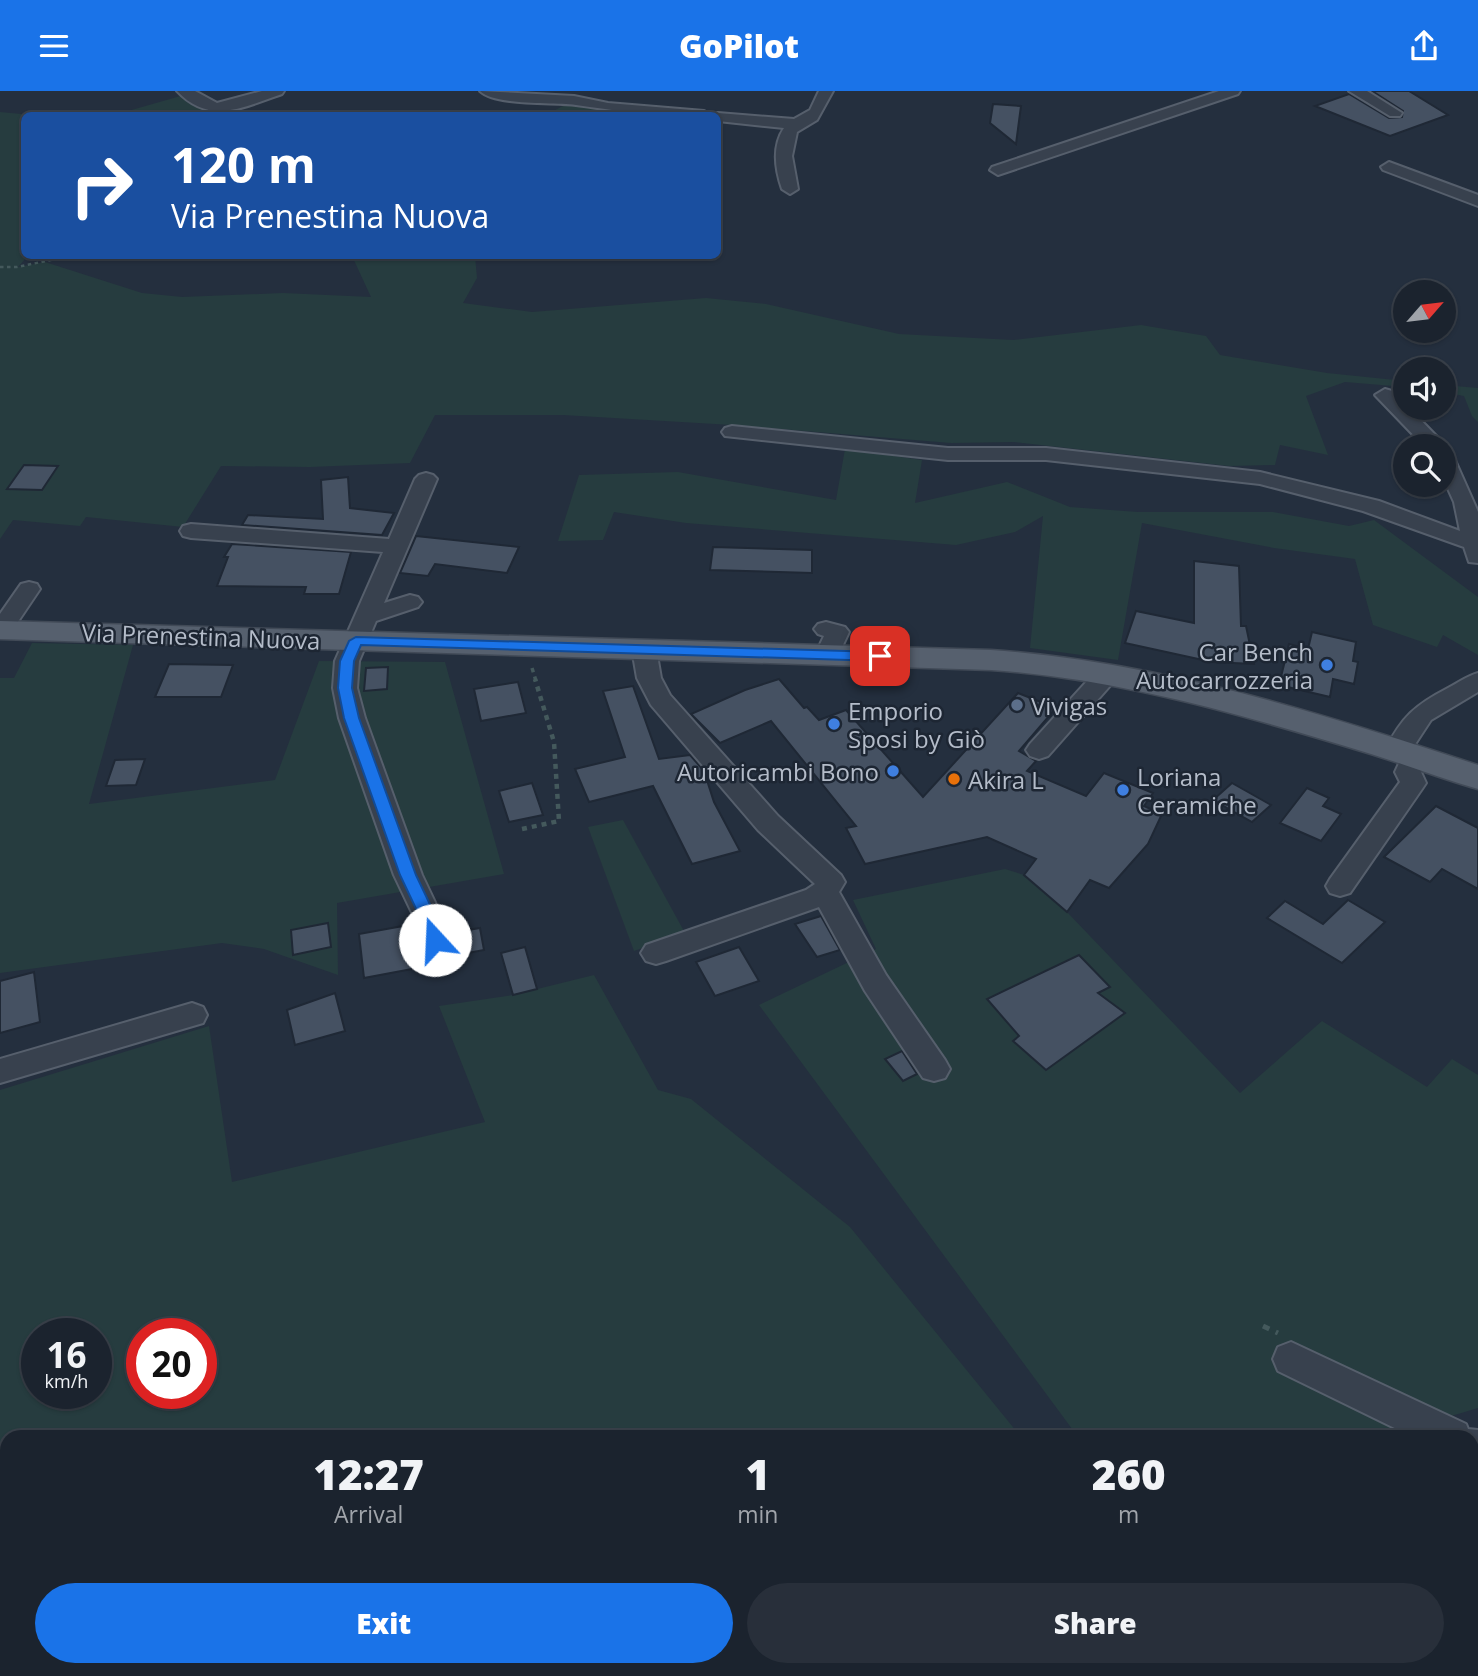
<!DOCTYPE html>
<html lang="en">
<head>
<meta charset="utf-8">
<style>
	:root { --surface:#1b232e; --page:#282f3a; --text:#f1f3f6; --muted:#a0a4aa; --line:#39404a; --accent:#1a73e8 }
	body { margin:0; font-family:"Open Sans",sans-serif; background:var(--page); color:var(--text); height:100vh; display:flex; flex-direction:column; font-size:26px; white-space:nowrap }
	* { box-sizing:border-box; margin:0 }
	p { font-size:23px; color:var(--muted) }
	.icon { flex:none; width:38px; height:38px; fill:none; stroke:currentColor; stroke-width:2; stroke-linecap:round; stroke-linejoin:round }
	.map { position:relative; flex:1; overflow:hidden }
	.panel { position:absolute; left:0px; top:1339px; width:1479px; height:247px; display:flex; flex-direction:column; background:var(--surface); border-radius:21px 21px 0 0; box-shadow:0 2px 5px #0004,0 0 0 2px var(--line) }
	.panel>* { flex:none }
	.hud { position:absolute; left:21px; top:21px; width:700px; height:147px; border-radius:10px; box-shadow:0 2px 5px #0004,0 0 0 2px var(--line); background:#1a4fa0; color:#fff; overflow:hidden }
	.needle { width:46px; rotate:62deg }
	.tools { position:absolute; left:1393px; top:189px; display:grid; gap:14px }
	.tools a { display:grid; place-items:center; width:63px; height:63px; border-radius:50%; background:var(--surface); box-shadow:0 2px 5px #0004,0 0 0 2px var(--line); font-size:35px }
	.speed { position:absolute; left:21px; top:1227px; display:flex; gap:14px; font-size:35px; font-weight:700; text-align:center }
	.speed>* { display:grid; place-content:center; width:91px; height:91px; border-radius:50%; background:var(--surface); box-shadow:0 2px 5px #0004,0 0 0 2px var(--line); line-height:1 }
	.speed small { font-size:18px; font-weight:400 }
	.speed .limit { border:10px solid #d22; background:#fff; color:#111 }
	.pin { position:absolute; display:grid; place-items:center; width:60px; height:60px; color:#fff; margin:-30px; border-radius:14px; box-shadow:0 4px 10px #0006 }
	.me { position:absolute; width:77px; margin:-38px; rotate:340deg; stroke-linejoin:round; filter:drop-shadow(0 0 5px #0008) }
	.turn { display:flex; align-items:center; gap:24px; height:147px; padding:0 35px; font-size:32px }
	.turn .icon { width:91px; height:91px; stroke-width:2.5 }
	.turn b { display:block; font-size:49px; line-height:60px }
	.eta { display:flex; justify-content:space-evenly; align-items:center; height:119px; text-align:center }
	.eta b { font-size:42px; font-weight:800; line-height:49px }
	.cta { display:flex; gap:14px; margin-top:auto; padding:14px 35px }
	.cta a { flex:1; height:80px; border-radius:42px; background:var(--accent); color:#fff; font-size:28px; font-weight:800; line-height:80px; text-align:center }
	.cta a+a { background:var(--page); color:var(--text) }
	header { display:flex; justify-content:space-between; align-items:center; height:91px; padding:0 35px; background:var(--accent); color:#fff; font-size:32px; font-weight:800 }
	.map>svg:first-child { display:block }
	.green { fill:#263c3f; fill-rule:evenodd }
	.building { fill:#455162; stroke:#1f2835; stroke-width:2 }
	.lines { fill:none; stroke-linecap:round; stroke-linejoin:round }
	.minor-casing { stroke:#565f6c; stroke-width:4 }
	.major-casing { stroke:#414a57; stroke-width:3 }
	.path-far3 { stroke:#44595c; stroke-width:2.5; stroke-dasharray:3.5 3.5; stroke-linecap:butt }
	.path-far2 { stroke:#44595c; stroke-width:3.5; stroke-dasharray:4.5 4.5; stroke-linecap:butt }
	.path-far1 { stroke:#44595c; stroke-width:4.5; stroke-dasharray:5 5; stroke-linecap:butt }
	.path { stroke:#44595c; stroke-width:5; stroke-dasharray:7 7; stroke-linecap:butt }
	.minor { fill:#38414e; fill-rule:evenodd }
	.major { fill:#56606e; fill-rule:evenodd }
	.route { fill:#1a73e8; stroke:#114b97; stroke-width:2 }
	.shop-dot { fill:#3f7fe0; stroke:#1d2633; stroke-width:2.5 }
	.service-dot { fill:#5c6f8a; stroke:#1d2633; stroke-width:2.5 }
	.food-dot { fill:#e8710a; stroke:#1d2633; stroke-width:2.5 }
	.labels { text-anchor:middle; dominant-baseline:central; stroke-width:5; stroke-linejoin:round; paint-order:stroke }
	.street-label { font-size:24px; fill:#b4bcc9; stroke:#1d2633 }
	.poi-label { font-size:24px; fill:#b4bcc9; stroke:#1d2633; text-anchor:start }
</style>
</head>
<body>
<header><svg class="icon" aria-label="menu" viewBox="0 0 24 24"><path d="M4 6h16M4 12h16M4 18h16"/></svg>GoPilot<svg class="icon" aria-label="share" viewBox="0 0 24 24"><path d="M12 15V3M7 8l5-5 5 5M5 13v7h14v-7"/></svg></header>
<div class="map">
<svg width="1478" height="1585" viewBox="0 0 1478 1585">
	<rect width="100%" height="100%" fill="#242f3e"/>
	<g class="green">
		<polygon points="184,4 213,21 204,24 114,24"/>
		<polygon points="574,9 608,16 599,24 546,24"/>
		<polygon points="0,21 32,24 24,24 24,164 28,165 18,176 45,171 142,202 182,206 283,202 371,206 352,165 475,165 477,187 463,212 532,221 706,207 766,213 899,243 1013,249 1141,234 1206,245 1220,264 1327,282 1405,290 1405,296 1345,291 1306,305 1328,364 1280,354 1275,374 1229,375 1014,351 951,352 732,334 563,324 435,324 410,372 310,376 221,375 183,436 86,426 80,435 13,429 0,448"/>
		<polygon points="1444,294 1478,297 1478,331 1472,325 1464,305 1444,301"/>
		<polygon points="845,358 922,369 915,412 1007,391 1070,416 1138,421 1273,421 1349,435 1374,429 1478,506 1478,564 1443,544 1437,556 1373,534 1355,468 1274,457 1142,432 1118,569 1030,557 1043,425 1015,441 956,454 686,432 614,421 603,449 558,450 579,384 678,381 836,409"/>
		<polygon points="32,552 133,554 89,713 275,689 319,570 445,571 504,783 337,812 338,884 264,858 222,852 0,882 0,587 14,587"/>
		<polygon points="623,729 685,842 634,860 588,736"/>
		<polygon points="1005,778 1024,784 1067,821 1240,1002 1322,930 1427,996 1452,968 1478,984 1478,1317 1381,1346 1078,1346 759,914 876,858 853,809"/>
		<path d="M594,884L658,999L691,1008L850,1136L1021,1346H7V1578H1194L1199,1585H0V999L209,935L232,1091L485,1031L439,915L513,904ZM37,1242H96V1302H37ZM142,1242H201V1302H142Z"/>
	</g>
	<g class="building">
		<polygon points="1372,0 1409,0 1448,24 1390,45 1315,15 1349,3 1389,27 1402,26 1403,20"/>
		<polygon points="993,13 1021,15 1016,53 990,32"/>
		<polygon points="24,374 58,375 42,399 7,398"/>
		<polygon points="348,386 350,417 394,422 382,444 242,434 248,424 323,428 321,389"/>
		<polygon points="416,445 519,456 507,482 435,473 428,485 400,482"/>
		<polygon points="232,453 351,461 339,503 304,503 306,496 217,495 228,466 224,466"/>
		<polygon points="713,456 812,459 812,482 710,479"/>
		<polygon points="1194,470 1239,475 1241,535 1246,535 1254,573 1212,571 1125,552 1136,520 1194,532"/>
		<polygon points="1312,541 1356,551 1353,570 1358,571 1354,593 1333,588 1330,606 1279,594 1289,553 1308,558"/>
		<polygon points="169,573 233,574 221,606 155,606"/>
		<polygon points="388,576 387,598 364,600 366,577"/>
		<polygon points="779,588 804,617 807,616 819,629 846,619 923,706 1018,602 1056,617 1019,660 1036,670 1027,680 1086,705 1104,682 1153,702 1144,715 1162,723 1148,753 1109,797 1090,789 1067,821 1024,784 1036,768 987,746 865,773 846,737 856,735 771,630 720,652 691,623 745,599"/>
		<polygon points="518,591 526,622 481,630 474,598"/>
		<polygon points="633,595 659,668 690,664 704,680 714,711 740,760 692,773 653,695 589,711 575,678 625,666 603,600"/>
		<polygon points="145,668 136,694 106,695 115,669"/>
		<polygon points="532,692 543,724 509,731 499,700"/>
		<polygon points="1232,692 1271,714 1252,731 1213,709"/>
		<polygon points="1307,697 1329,707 1323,715 1341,723 1321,750 1280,732"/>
		<polygon points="1436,715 1478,737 1478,798 1442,778 1430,791 1384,766"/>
		<polygon points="1348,809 1385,831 1342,872 1267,827 1285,810 1323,833"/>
		<polygon points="821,825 840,859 817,866 795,833"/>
		<polygon points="328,832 331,856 293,864 291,839"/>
		<polygon points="414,833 428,875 364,887 359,843"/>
		<polygon points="480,837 484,859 457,864 450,842"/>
		<polygon points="525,856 537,898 513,904 501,862"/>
		<polygon points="739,856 759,890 715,905 696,871"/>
		<polygon points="1079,864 1110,896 1098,902 1125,922 1046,979 1013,950 1019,945 987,908"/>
		<polygon points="34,881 40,931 0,942 0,890"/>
		<polygon points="335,902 345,940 295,954 287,919"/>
		<polygon points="902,960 917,983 903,990 885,968"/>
	</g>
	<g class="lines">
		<defs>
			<g id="minor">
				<path d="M177,0H195L217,12L262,0H284L282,3C244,16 210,35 177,0Z"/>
				<path d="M480,0L574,5L608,12L704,20L711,24C666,28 621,20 576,14C553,11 496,15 480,0Z"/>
				<path d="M819,0H833L817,29L797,41L792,65L798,98L790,103L782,98C775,78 772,55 784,37L718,30V24H712L718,22L794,28L810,19Z"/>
				<polygon points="1219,0 1240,0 1238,3 1004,82 998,84 990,79 992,76"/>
				<polygon points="1349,0 1367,0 1402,22 1400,25 1390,25"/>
				<polygon points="1389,71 1478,104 1478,115 1383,79 1381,76"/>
				<polygon points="1385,298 1392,300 1405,313 1405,317 1409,317 1442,351 1445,355 1444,357 1424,355 1375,304"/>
				<polygon points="732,335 948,357 1046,357 1260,381 1379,410 1460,440 1454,411 1444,389 1444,361 1451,363 1454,367 1478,421 1478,472 1469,471 1464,456 1363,420 1260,393 1046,369 948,369 725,345 722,341 725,337"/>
				<polygon points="426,382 433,384 437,388 384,512 410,504 418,506 422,511 418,516 376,530 359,570 357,597 365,627 422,784 442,826 457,872 452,880 442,883 432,880 414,826 394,784 339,627 333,597 335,570 383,461 191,447 183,445 180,440 183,435 191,433 389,448 415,388 419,384"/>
				<polygon points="29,491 37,493 40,498 9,544 0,546 0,523 21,493"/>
				<polygon points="826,531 845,536 849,541 836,569 827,571 818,569 815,564 824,545 818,543 814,538 818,533"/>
				<polygon points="644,551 652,553 656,558 661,587 670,604 778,725 841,784 845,791 839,801 886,884 945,969 950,978 945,987 934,990 923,987 865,900 819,816 666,870 656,873 646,870 641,862 646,854 806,799 815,793 758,739 651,614 637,587 632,558 636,553"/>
				<polygon points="1107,575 1116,578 1119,583 1116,588 1048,665 1039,668 1030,665 1026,659 1030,653 1098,578"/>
				<path d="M1478,582V601L1431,629L1412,658L1425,659L1429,665L1421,681L1426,692L1422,698L1350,802L1340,805L1330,802L1326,795L1330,788L1400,691L1395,681L1402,666L1389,665L1385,659C1402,626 1415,614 1448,597C1458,592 1467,585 1478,582Z"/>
				<polygon points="192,912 203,916 207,924 203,932 0,992 0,968"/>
				<polygon points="1291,1251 1466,1333 1468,1338 1478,1339 1478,1376 1472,1374 1472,1346 1413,1346 1278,1280 1273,1268 1278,1256"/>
				<polygon points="1285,1578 1327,1578 1325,1585 1283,1585"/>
			</g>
			<path id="major" d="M0,530L991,559C1157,570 1321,622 1478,674V698C1442,688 1407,674 1371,663C1247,625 1121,588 991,579L0,548Z"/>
		</defs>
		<use href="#minor" class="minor-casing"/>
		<use href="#major" class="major-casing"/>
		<polyline class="path-far3" points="0,176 17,176 75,164"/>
		<polyline class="path-far2" points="532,577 536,590"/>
		<polyline class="path-far1" points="522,738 559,730 554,651 535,588"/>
		<polyline class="path" points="1263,1235 1278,1242"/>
		<use href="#minor" class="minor"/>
		<use href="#major" class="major"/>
	</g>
	<polygon class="route" points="356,546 880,561 887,565 880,570 361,554 354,570 352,597 359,627 416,784 436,826 444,849 435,855 427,849 420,826 400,784 344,627 338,597 340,570 349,550"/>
	<g class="shop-dot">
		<circle cx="1327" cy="574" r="7"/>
		<circle cx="834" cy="633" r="7"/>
		<circle cx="893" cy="680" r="7"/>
		<circle cx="1123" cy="699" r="7"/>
	</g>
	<circle class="service-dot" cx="1017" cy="614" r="7"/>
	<circle class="food-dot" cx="954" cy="688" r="7"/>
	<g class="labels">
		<g class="street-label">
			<text transform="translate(201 545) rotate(2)">Via Prenestina Nuova</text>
		</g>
		<g class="poi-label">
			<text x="1313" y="560" text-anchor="end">Car Bench<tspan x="1313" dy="28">Autocarrozzeria</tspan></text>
			<text x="1031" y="614">Vivigas</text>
			<text x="848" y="619">Emporio<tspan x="848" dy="28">Sposi by Giò</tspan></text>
			<text x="879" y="680" text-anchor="end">Autoricambi Bono</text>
			<text x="1137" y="685">Loriana<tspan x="1137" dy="28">Ceramiche</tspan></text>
			<text x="968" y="688">Akira L</text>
		</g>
	</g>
</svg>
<div class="tools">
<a><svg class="needle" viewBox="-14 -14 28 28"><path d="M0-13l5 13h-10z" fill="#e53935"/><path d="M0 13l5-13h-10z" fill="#a0a4aa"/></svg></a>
<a><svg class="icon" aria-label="sound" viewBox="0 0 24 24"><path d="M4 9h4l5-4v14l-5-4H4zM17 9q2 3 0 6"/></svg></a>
<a><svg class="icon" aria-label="search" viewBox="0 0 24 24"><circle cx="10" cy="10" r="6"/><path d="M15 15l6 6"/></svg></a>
</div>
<div class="speed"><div>16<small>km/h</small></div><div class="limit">20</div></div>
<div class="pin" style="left:880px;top:565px;background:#d93025"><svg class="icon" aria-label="arrive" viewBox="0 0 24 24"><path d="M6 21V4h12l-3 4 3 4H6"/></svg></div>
<svg class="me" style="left:435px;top:849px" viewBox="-20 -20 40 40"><circle r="19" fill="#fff"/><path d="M0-13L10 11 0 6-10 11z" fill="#1a73e8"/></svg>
<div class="hud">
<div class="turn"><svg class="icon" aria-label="right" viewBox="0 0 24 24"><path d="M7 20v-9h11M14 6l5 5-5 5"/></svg><div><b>120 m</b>Via Prenestina Nuova</div></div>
</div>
<section class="panel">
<div class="eta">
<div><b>12:27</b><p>Arrival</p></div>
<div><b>1</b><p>min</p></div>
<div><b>260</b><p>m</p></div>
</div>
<div class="cta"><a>Exit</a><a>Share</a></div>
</section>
</div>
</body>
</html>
